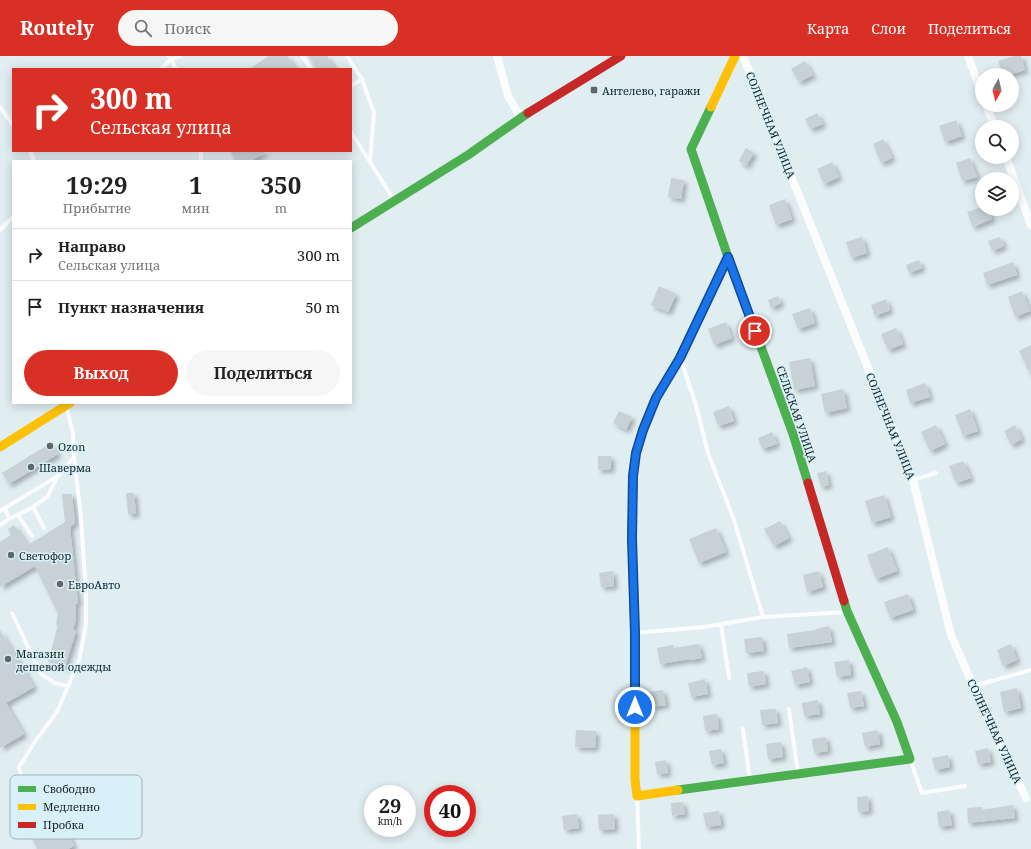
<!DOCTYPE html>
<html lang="ru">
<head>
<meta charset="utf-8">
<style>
	:root { --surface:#fff; --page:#f6f6f6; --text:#222; --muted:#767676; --line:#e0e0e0; --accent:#d93025 }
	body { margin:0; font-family:"Noto Serif",serif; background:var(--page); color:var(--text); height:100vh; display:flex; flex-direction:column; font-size:15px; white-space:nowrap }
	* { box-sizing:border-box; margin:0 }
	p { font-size:13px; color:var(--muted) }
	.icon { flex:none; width:22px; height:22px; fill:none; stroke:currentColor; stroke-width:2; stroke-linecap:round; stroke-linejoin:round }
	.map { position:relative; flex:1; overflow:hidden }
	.side { position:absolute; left:12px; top:104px; width:340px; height:244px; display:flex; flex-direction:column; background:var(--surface); border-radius:0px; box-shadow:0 2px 10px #0003 }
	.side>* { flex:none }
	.top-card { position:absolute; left:12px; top:12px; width:340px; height:84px; border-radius:0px; box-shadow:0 2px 10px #0003; background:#d93025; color:#fff; overflow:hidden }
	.needle { width:26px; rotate:188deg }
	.controls { position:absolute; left:975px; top:12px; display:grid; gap:8px }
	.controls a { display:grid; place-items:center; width:44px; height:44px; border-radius:50%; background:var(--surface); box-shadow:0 2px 10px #0003; font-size:20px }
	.speed { position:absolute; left:364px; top:729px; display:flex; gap:8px; font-size:20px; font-weight:700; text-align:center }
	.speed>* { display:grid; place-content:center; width:52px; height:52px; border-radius:50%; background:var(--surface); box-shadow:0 2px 10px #0003; line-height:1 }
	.speed small { font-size:10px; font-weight:400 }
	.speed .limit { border:6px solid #d22; background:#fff; color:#111 }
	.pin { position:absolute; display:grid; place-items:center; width:34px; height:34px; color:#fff; margin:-17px; border:2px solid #fff; border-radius:50%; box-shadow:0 1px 4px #0007 }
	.me { position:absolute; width:44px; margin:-22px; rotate:0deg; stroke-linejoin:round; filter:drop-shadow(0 0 3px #0008) }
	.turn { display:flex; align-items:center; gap:14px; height:84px; padding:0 12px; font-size:18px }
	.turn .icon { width:52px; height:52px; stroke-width:2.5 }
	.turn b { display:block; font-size:28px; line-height:34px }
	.eta { display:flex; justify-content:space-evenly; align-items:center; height:68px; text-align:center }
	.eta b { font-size:24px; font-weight:700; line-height:28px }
	.cta { display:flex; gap:8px; margin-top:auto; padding:8px 12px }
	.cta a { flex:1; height:46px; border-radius:24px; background:var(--accent); color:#fff; font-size:16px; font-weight:700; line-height:46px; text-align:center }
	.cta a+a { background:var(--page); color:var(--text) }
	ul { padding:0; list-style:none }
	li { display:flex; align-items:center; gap:12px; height:52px; padding:0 12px; border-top:1px solid var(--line) }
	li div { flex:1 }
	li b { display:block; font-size:15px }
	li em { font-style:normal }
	header { display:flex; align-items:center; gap:24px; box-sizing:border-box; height:56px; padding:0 20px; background:var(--accent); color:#fff }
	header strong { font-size:19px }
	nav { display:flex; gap:22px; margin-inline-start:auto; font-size:14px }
	.search { width:280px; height:36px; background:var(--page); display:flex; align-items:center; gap:10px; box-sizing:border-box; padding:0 14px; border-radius:22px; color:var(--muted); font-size:15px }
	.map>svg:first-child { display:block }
	.building { fill:#c8d2d6; filter:url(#shadow) }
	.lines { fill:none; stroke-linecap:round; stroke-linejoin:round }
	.lane { stroke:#fafcfd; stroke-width:4 }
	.street { stroke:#fafcfd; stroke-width:8 }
	.fast { stroke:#4caf50; stroke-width:9 }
	.slow { stroke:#ffc107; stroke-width:9 }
	.jam { stroke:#c62828; stroke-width:9 }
	.route-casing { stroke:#114b97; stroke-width:10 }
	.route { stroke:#1a73e8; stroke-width:7 }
	.poi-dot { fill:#5e686c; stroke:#d8f1f9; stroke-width:1.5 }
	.labels { text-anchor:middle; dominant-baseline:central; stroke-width:3; stroke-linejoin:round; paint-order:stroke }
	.poi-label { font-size:11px; fill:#182124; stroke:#d8f1f9; text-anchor:start }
	.street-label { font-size:11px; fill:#182124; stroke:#d8f1f9 }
	.key { fill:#d8f1f9; stroke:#9eb3b9; stroke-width:1 }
	.key-label { font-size:11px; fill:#182124 }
</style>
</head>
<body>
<header>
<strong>Routely</strong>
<div class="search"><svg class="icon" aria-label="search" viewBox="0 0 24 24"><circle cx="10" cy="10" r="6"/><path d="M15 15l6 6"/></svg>Поиск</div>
<nav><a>Карта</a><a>Слои</a><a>Поделиться</a></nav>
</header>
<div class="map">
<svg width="1031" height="793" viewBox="0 0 1031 793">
	<defs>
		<filter id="shadow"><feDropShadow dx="3.5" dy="3.5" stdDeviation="2" flood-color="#0004"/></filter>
	</defs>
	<rect width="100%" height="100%" fill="#e0edf1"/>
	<g class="building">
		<polygon points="269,0 287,0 296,13 249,13"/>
		<polygon points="308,0 327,0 335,13 317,13"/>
		<polygon points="1015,0 1021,0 1025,14 1008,19 1003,19 998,5"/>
		<polygon points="805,5 813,19 799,26 791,13"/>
		<polygon points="817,57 823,68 810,73 805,63"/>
		<polygon points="956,64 962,80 945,86 939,70"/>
		<polygon points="883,83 892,102 881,107 873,88"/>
		<polygon points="746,92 754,97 746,110 739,105"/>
		<polygon points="230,95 267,95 251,105 236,105"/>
		<polygon points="970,102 977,121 962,125 956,107"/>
		<polygon points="832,106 839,121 824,128 817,113"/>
		<polygon points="671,122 684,124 681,143 668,141"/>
		<polygon points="785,143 792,163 776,169 769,149"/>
		<polygon points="982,151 982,153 988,153 992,163 973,171 967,156"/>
		<polygon points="862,181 867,197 851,202 846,186"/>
		<polygon points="1000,181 1004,190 992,195 988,185"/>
		<polygon points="919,204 922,212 909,217 906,209"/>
		<polygon points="1013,206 1017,219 987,229 983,217"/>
		<polygon points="659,230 676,238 668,256 651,249"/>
		<polygon points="1022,235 1030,255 1015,261 1008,241"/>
		<polygon points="778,240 781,247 771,252 768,244"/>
		<polygon points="886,243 890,254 875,260 871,249"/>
		<polygon points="810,252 815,267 798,273 792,258"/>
		<polygon points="726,266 732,282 714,289 708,273"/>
		<polygon points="896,272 903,288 888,294 881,278"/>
		<polygon points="1031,289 1031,320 1019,295"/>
		<polygon points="810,302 815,330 794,334 789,306"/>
		<polygon points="925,327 930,341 910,347 906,334"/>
		<polygon points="843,333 847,352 825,357 821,338"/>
		<polygon points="729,350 734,365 718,370 713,356"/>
		<polygon points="970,353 978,375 963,380 955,359"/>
		<polygon points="619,355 632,361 626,374 613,367"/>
		<polygon points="936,369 945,388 930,395 921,376"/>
		<polygon points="1015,369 1022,383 1011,389 1004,375"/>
		<polygon points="772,376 777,388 762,393 758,382"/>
		<polygon points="51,387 58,398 9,428 2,417"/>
		<polygon points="598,400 611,400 611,413 598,414"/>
		<polygon points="963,405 971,422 956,427 949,410"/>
		<polygon points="826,415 829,429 821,431 817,417"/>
		<polygon points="126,437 134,437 136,458 128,458"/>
		<polygon points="62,438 72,438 75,467 70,471 78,547 76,548 76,563 73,574 76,575 65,611 48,606 58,569 56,569 58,558 35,510 0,531 0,486 11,479 8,473 14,469 28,489 65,466"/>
		<polygon points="884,439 891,461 872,467 865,445"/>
		<polygon points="780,465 789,482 774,490 764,473"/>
		<polygon points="716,472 726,496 699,507 689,483"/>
		<polygon points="888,491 897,515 876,523 867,499"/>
		<polygon points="613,515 614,530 601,531 599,517"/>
		<polygon points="819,515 823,531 807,536 803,519"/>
		<polygon points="908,538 913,554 890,562 884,546"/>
		<polygon points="829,570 832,586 789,592 787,578 816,574 815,573"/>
		<polygon points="0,574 34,631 6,647 24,678 0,692"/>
		<polygon points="762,581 764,595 746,597 744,583"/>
		<polygon points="699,588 702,602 690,604 690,603 660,608 657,592 673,589 673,592"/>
		<polygon points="1011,588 1017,604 1003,610 997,594"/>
		<polygon points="849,604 851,619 837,621 834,606"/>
		<polygon points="807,611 810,626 795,629 791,615"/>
		<polygon points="764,615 766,628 749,631 747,617"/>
		<polygon points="705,623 708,638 691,641 688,627"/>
		<polygon points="1017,632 1021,652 1004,656 1000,636"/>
		<polygon points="663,634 666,649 652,651 649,636"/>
		<polygon points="861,635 864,650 850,652 847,637"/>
		<polygon points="818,644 820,658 804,660 802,647"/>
		<polygon points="776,653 778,667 762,669 760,654"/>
		<polygon points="717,658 719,673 705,675 703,660"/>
		<polygon points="576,674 596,675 595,692 575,691"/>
		<polygon points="878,674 880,688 865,691 862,677"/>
		<polygon points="826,681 828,695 814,697 812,683"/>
		<polygon points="781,686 783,701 768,703 766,688"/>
		<polygon points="988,692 991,706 978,708 975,695"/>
		<polygon points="721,693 724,707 712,709 709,695"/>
		<polygon points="948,699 950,711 935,714 932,702"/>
		<polygon points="666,704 668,717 657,718 655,706"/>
		<polygon points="868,740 869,755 858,756 857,741"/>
		<polygon points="683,746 685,758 672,760 671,747"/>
		<polygon points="55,748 74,790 68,793 37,793 23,762"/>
		<polygon points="1013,749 1015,762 968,767 967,752 982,751 982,754"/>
		<polygon points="949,754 952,769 939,771 937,756"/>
		<polygon points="719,755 721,769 706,771 703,757"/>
		<polygon points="577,758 579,772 564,774 562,760"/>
		<polygon points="614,758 615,773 599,774 598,759"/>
	</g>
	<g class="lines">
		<g class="lane">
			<polyline points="169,0 176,13"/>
			<polyline points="302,0 311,13"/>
			<polyline points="347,0 362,23 374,57 370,106"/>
			<polyline points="161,13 171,3 180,0"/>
			<polyline points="351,30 362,23"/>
			<polyline points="0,51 13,69"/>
			<polyline points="351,76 394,144"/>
			<polyline points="30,95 34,105"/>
			<polyline points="201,105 201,95"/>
			<polyline points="0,174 13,161"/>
			<polyline points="681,304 696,349 708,397 734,464 763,561"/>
			<polyline points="913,424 936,417"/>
			<polyline points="33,451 44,472"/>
			<polyline points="0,455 58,420 74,401 73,377 66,350"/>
			<polyline points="18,459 32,480"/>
			<polyline points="9,463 33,451 47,441 58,420"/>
			<polyline points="0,469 9,463 5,452"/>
			<polyline points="12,557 41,618 55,627 68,630"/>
			<polyline points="721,568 729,622"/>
			<polyline points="635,577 704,571 763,561 847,556"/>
			<polyline points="974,630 1031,614"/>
			<polyline points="789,653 798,717"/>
			<polyline points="743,673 750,724"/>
			<polyline points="910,703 922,737 965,730"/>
			<polyline points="637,740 639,793"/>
			<polyline points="28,745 19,711 36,684 57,656 79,605 86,568 86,538 81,461 74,401"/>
		</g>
		<g class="street">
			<polyline points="497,0 508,40 521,62"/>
			<polyline points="743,0 913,424 951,579 979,643 1026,742"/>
			<polyline points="968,0 982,38"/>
			<polyline points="986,49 995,71"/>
			<polyline points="1006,101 1031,169"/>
		</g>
		<g class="fast">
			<polyline points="711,51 691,93 728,201 793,378 808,427"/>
			<polyline points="351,172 468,99 528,57"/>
			<polyline points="635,579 632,483 633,420 636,397 643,374 656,342 680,301 728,201"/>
			<polyline points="678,734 910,703 897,666 847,555 844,545"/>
		</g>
		<g class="slow">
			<polyline points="711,51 735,0"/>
			<polyline points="0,391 70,347"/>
			<polyline points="635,579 635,724 637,740 678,734"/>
		</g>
		<g class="jam">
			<polyline points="528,57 621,0"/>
			<polyline points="808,427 844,545"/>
		</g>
	</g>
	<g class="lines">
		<defs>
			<polyline id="route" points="635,651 635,577 632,483 633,420 636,397 643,374 656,342 680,302 728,201 755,275"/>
		</defs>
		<use href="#route" class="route-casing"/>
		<use href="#route" class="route"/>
	</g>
	<g class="poi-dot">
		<rect x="590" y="30" width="8" height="8" rx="2"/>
		<circle cx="50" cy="390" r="4"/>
		<circle cx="31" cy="411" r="4"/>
		<circle cx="11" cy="499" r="4"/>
		<circle cx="60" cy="528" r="4"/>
		<circle cx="8" cy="603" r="4"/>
	</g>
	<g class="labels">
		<g class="poi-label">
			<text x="602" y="34">Антелево, гаражи</text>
			<text x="58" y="390">Ozon</text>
			<text x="39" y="411">Шаверма</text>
			<text x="19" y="499">Светофор</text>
			<text x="68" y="528">ЕвроАвто</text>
			<text x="16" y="597">Магазин<tspan x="16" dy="13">дешевой одежды</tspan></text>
		</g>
		<g class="street-label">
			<text transform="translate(771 69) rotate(68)">СОЛНЕЧНАЯ УЛИЦА</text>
			<text transform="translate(797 358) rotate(71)">СЕЛЬСКАЯ УЛИЦА</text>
			<text transform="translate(891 370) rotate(68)">СОЛНЕЧНАЯ УЛИЦА</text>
			<text transform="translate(995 675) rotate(65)">СОЛНЕЧНАЯ УЛИЦА</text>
		</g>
	</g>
	<rect x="10" y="719" width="132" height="64" rx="6" class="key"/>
	<rect x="18" y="730" width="18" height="6" fill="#4caf50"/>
	<rect x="18" y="748" width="18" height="6" fill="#ffc107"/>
	<rect x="18" y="766" width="18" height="6" fill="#c62828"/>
	<g class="key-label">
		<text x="43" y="737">Свободно</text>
		<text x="43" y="755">Медленно</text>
		<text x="43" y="773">Пробка</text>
	</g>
</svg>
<div class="controls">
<a><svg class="needle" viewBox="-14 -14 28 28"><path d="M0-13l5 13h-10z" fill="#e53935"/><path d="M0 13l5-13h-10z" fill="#767676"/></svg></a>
<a><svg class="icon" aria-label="search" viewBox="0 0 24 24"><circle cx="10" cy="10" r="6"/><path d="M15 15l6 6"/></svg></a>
<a><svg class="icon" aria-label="layers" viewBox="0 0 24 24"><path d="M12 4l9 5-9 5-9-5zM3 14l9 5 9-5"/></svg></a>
</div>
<div class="speed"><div>29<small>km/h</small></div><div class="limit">40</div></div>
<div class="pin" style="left:755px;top:275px;background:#d93025"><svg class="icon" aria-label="arrive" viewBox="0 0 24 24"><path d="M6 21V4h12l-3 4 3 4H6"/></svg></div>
<svg class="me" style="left:635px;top:651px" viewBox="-20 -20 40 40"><circle r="17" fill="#1a73e8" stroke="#fff" stroke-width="3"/><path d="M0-11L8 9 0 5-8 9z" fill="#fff"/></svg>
<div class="top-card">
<div class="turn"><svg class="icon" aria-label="right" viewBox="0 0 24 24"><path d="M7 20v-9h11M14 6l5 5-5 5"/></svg><div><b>300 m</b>Сельская улица</div></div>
</div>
<section class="side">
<div class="eta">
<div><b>19:29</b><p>Прибытие</p></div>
<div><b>1</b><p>мин</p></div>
<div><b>350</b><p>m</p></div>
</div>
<ul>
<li><svg class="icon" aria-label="right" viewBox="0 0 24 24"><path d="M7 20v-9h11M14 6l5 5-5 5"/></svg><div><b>Направо</b><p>Сельская улица</p></div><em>300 m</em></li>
<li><svg class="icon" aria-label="arrive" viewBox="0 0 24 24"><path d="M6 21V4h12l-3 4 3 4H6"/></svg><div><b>Пункт назначения</b></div><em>50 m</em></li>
</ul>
<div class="cta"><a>Выход</a><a>Поделиться</a></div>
</section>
</div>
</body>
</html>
